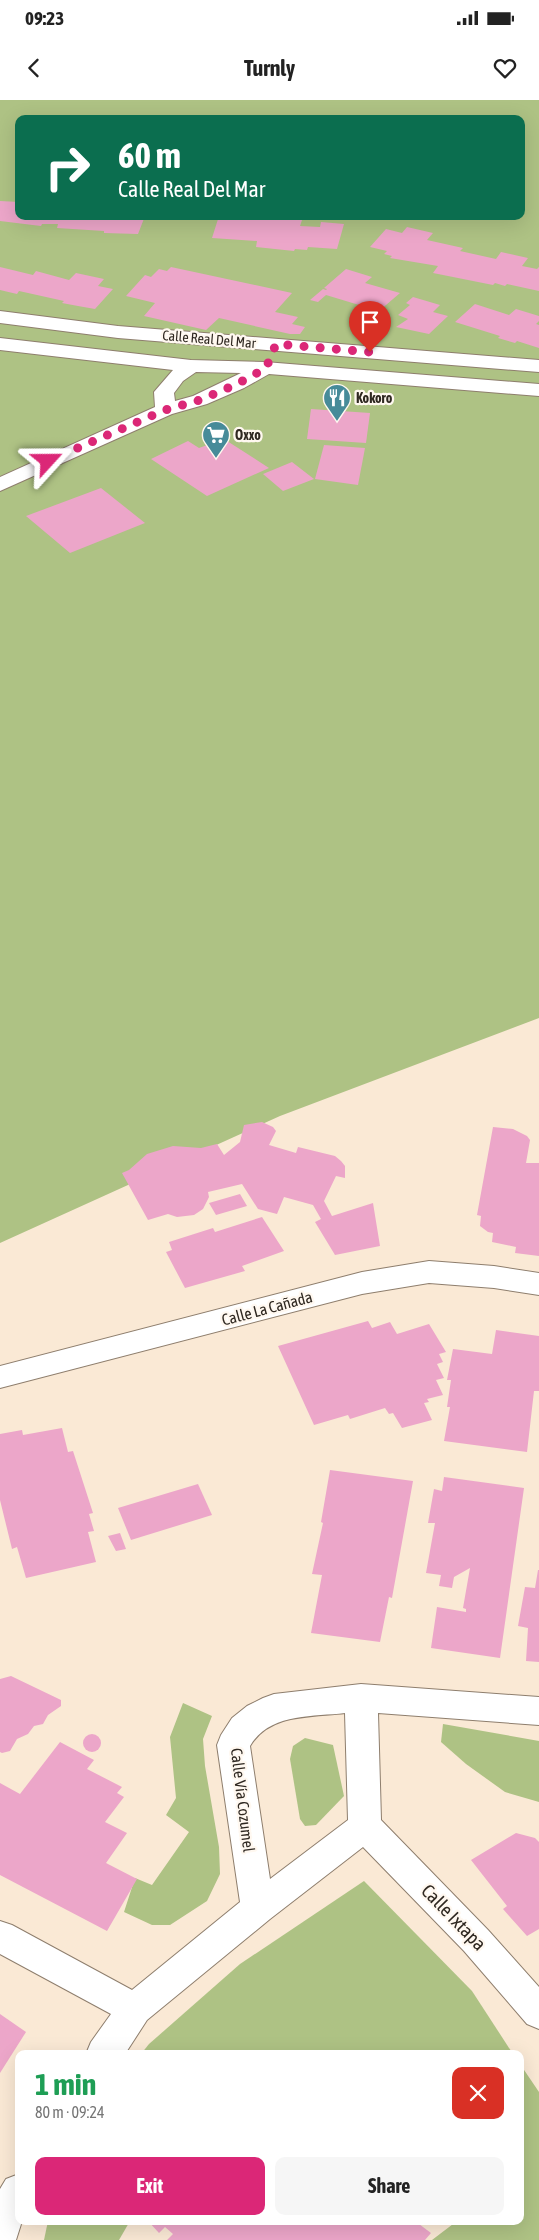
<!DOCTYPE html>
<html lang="en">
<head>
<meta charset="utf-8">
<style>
	:root { --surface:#fff; --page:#f6f6f6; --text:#222; --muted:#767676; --accent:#db2777 }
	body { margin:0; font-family:"Asap Condensed",sans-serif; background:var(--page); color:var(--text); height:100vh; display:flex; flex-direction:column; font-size:19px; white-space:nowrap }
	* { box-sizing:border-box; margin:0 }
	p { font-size:16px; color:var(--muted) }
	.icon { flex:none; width:28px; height:28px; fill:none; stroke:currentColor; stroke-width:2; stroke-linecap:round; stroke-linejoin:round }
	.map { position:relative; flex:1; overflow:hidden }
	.sheet { position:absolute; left:15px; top:1950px; width:509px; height:175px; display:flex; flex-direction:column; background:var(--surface); border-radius:10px; box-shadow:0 5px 20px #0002 }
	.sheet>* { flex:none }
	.top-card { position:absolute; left:15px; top:15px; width:510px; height:105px; border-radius:10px; box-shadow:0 5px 20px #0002; background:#0b6e4f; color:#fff; overflow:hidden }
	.pin { position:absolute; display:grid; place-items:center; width:42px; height:42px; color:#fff; margin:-51px -21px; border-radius:50% 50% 50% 0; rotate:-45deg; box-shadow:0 0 5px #0007 }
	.pin .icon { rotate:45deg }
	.me { position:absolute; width:55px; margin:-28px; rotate:66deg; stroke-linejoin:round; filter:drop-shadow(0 0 4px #0008) }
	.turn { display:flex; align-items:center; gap:18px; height:105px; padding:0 20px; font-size:22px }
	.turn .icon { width:65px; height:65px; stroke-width:2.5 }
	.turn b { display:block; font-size:35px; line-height:42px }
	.round { display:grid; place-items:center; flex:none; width:52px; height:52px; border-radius:10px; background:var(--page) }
	.headline { display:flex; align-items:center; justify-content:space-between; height:85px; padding:0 20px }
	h1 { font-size:30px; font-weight:700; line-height:38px; color:#1e9e55 }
	.primary-button { display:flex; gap:10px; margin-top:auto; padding:10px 20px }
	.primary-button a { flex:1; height:58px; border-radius:10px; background:var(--accent); color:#fff; font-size:20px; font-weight:700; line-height:58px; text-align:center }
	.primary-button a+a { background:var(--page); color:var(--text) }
	.status { display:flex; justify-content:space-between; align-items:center; height:35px; padding:0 25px; background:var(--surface); direction:ltr }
	.status svg { height:14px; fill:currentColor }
	header { display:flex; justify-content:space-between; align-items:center; height:65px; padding:0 20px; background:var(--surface); font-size:22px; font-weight:700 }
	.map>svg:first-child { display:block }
	.green { fill:#aec284; fill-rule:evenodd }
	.building { fill:#eca6c9 }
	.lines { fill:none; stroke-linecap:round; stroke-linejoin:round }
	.minor-casing { stroke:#8e7e6d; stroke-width:2 }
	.minor { fill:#fff; fill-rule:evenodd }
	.route { stroke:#db2777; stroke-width:9; stroke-dasharray:0 16.2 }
	.labels { text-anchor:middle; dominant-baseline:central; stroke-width:4.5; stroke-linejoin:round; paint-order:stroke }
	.far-street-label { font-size:14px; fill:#2f2821; stroke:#fff8f0 }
	.far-poi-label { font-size:14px; font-weight:bold; fill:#2f2821; stroke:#fff8f0; text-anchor:start }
	.street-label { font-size:16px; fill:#2f2821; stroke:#fff8f0 }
	.near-street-label { font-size:19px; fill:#2f2821; stroke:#fff8f0 }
</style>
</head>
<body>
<div class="status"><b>09:23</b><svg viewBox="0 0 49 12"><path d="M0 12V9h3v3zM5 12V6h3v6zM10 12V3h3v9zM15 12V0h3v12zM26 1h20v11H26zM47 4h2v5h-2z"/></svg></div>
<header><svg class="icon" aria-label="back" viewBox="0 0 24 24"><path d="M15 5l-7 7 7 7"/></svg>Turnly<svg class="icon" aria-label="heart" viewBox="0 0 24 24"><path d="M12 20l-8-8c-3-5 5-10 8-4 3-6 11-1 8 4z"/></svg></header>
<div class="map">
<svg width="539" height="2140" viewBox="0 0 539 2140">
	<rect width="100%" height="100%" fill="#fae9d5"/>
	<g class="green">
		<path d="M0,0H539V918L280,1016L0,1143ZM19,19H521V116H19Z"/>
		<polygon points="183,1603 212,1616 203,1639 205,1666 219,1747 220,1774 207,1801 170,1825 152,1825 124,1812 135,1778 152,1785 189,1732 166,1715 176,1698 170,1637"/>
		<polygon points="443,1624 539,1641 539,1702 505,1692 466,1664 441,1642"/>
		<polygon points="305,1638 333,1645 344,1696 316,1725 305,1726 300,1719 290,1659 293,1646"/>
		<polygon points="364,1781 472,1891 513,1954 141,1954 149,1944 240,1864"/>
		<polygon points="520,1964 539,1992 539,2140 432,2140 457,2121 520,2121"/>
		<polygon points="48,2121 130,2121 119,2140 44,2140"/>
	</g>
	<g class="building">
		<polygon points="0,101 19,102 19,116 145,116 138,134 104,133 104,131 57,128 58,124 42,124 41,126 0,121"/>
		<polygon points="219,116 264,116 302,120 300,126 320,127 321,122 344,124 337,149 308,147 307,150 295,149 294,151 256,147 257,141 212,138"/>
		<polygon points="407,127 433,133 427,140 463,148 460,151 496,159 501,152 528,158 522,166 537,169 539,167 539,191 507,184 505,186 495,183 493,185 433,173 438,166 390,158 392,156 384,154 387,151 370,147 386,129 402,133"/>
		<polygon points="0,167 33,175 36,171 69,180 76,173 104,179 98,186 113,189 95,209 78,206 62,203 64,201 19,191 17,194 0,190"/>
		<polygon points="171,167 292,193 275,212 298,217 292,224 305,227 300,234 290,234 219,218 206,230 144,216 155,203 126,196 145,175 151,177 159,169 167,171"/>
		<polygon points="346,169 372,177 365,183 400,193 379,211 326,195 318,202 310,200 323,189 326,190 327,189 324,188"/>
		<polygon points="413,197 440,205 433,212 448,216 429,234 396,227 408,219 398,215 410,205 406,203"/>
		<polygon points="475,204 509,215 516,209 539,216 539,221 536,224 539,225 539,248 517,241 515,243 498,238 500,236 455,222"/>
		<polygon points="311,309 370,313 366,343 307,339"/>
		<polygon points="224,339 269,368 207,396 151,359 188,341 199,348"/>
		<polygon points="324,345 365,348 358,385 315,379"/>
		<polygon points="292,362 314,379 283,391 263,374"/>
		<polygon points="101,388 145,423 70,453 26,416"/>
		<polygon points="262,1022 273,1027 276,1031 269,1045 296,1053 298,1047 335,1056 341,1061 345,1066 345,1078 336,1076 324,1101 332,1116 373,1103 380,1146 335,1155 315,1122 321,1119 313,1105 284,1097 277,1114 258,1109 242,1084 208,1092 209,1097 203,1109 194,1115 177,1117 168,1114 148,1120 122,1073 129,1070 147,1054 173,1046 201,1048 217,1044 224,1055 240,1042 244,1025"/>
		<polygon points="493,1027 513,1029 527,1036 530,1040 526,1063 539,1063 539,1156 515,1153 516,1147 492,1142 493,1133 488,1132 480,1126 481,1116 477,1115"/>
		<polygon points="240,1094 247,1106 216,1115 209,1103"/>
		<polygon points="262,1117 284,1151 242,1166 245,1171 185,1188 166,1152 172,1150 169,1142 213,1128 215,1132"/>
		<polygon points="368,1221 372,1228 390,1222 397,1234 429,1224 446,1252 439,1254 443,1262 437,1264 444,1278 436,1280 443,1295 427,1299 429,1302 424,1303 432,1320 402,1328 393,1313 389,1314 385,1308 350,1319 348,1315 314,1325 278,1246"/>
		<polygon points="496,1230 539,1236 539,1291 534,1291 527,1352 444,1341 450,1307 447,1307 451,1280 447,1280 453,1249 492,1254"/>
		<polygon points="62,1328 68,1352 73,1351 93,1413 89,1414 94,1431 88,1432 96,1462 26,1478 17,1447 12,1449 0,1400 0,1334 22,1330 23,1335"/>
		<polygon points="330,1370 413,1381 392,1498 389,1497 380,1542 311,1533 322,1475 312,1474 323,1423 321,1422"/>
		<polygon points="444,1377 524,1388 500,1558 431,1548 437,1507 466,1512 466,1509 463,1508 470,1468 454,1477 452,1488 439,1486 441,1475 426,1473 435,1423 428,1423 434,1389 442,1391"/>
		<polygon points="198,1384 212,1415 131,1440 118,1408"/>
		<polygon points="120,1433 126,1449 116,1451 108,1436"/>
		<polygon points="538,1470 539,1470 539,1562 526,1561 528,1528 518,1526 525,1487 535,1488"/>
		<polygon points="11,1576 61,1600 61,1606 48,1615 43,1624 34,1626 28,1634 17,1639 10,1651 2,1653 0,1652 0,1579"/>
		<circle cx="92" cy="1643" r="9"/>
		<polygon points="60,1642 94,1660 87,1669 122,1687 117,1693 124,1697 105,1722 127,1733 106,1763 137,1779 107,1831 0,1775 0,1683 20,1694"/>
		<polygon points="516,1733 535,1738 539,1742 539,1829 527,1836 503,1809 507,1806 471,1760"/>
		<polygon points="0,1914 26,1932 0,1973"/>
		<polygon points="148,2121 421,2121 419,2124 431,2133 425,2140 167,2140 173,2134 165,2127 159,2133"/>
	</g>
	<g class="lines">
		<defs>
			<g id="minor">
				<polygon points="0,211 118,226 539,260 539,272 118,238 0,223"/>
				<path d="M0,238L191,260L265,262L539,284V296L269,274L244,288L207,304L172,314L0,391V377L155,307L154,292L173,270L0,250ZM196,272L241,273L193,296L175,301L174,293L183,281Z"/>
				<polygon points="429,1161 494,1166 539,1173 539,1195 494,1188 429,1183 362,1194 0,1288 0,1266 362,1172"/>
				<path d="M361,1584L539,1597V1625L378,1613L381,1720L488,1830L539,1887V1929L527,1924L464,1851L363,1747L270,1819L147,1920L125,1954H86L91,1942L111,1914L0,1854V1821L12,1825L132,1890L240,1802L217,1645L221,1635L232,1618L247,1606L263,1598L274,1594ZM345,1613L348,1720L270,1779L250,1646C269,1613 312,1617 345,1613Z"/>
				<polygon points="19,2074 19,2121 22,2121 16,2140 0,2140 0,2089 6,2079"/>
			</g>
		</defs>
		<use href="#minor" class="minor-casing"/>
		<use href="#minor" class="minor"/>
	</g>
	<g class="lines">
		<polyline class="route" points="48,361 165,310 200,300 237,284 266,268 276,244 370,252"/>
	</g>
	<defs>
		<symbol id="restaurant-pin" viewBox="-11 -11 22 30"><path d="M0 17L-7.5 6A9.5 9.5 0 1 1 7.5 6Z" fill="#478b99" stroke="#fff8f0"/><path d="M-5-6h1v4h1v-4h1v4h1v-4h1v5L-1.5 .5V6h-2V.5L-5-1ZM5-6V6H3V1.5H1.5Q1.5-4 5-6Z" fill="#fff"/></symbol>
		<symbol id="supermarket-pin" viewBox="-11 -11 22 30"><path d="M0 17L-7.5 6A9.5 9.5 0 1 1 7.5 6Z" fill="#478b99" stroke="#fff8f0"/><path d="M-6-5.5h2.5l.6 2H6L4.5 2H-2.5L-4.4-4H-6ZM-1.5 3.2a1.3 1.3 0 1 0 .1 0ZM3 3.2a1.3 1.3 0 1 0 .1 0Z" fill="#fff"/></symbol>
	</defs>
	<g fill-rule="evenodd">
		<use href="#restaurant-pin" x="321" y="282" width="32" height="43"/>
		<use href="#supermarket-pin" x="200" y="319" width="32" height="43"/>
	</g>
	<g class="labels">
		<g class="far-street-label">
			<text transform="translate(209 239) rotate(5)">Calle Real Del Mar</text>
		</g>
		<g class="far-poi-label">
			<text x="356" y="298">Kokoro</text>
			<text x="235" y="335">Oxxo</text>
		</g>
		<g class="street-label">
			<text transform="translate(267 1208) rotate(-15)">Calle La Cañada</text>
			<text transform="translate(243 1700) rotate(83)">Calle Vía Cozumel</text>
		</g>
		<g class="near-street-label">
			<text transform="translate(454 1817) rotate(46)">Calle Ixtapa</text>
		</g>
	</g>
</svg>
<div class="pin" style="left:370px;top:252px;background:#d93025"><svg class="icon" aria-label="arrive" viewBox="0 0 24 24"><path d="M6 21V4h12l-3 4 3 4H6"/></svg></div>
<svg class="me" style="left:48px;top:361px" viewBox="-20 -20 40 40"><path d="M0-17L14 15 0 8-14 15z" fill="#db2777" stroke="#fff" stroke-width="4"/></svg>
<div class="top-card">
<div class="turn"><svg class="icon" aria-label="right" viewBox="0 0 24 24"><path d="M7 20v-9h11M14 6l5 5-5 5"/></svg><div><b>60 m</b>Calle Real Del Mar</div></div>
</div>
<section class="sheet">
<div class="headline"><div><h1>1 min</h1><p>80 m · 09:24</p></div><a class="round" style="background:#d93025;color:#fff"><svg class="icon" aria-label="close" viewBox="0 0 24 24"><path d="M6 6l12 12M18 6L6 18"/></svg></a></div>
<div class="primary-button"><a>Exit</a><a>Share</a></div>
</section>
</div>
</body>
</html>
